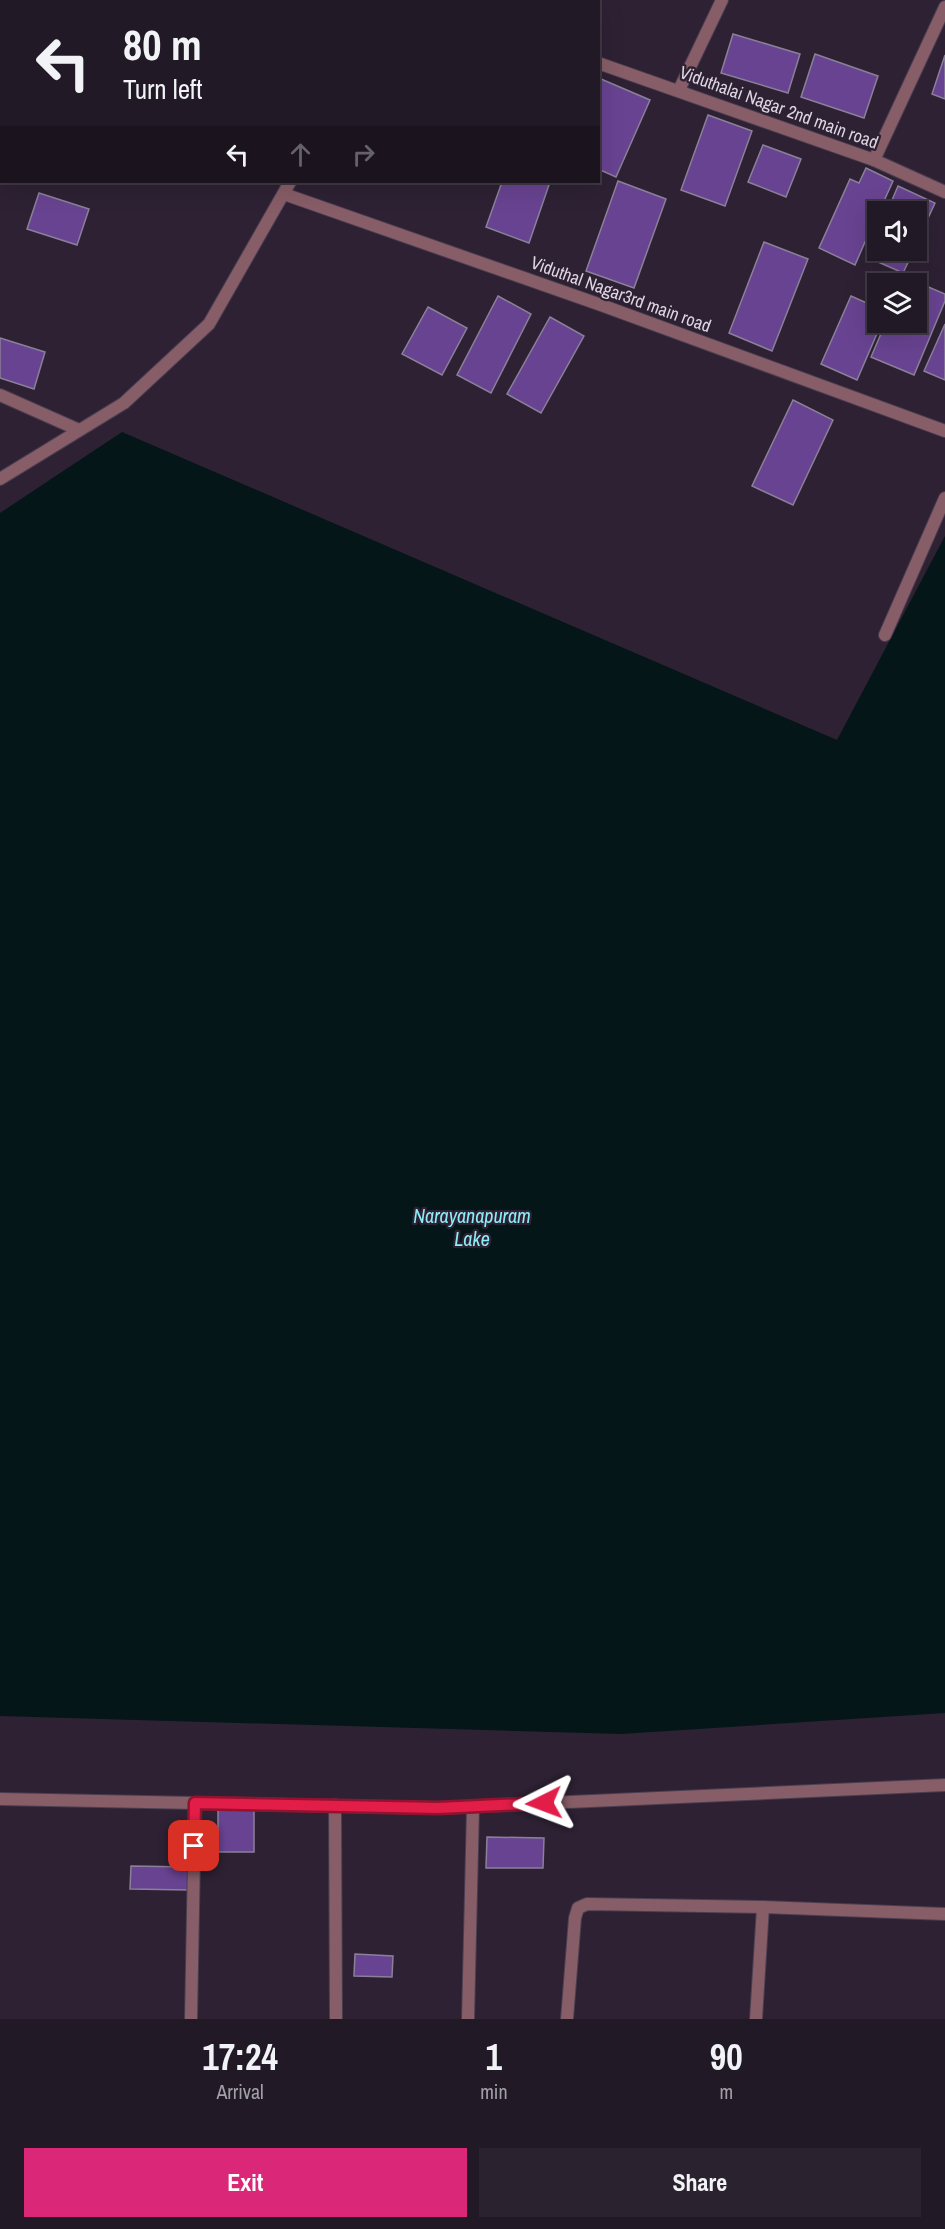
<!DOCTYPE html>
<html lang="en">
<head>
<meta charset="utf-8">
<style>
	:root { --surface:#221926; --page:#2a222e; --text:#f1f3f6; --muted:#a2a0a7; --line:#3f3843; --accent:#db2777 }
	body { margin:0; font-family:"Archivo Narrow",sans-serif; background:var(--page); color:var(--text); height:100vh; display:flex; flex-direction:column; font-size:22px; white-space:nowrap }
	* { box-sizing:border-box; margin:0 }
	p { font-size:20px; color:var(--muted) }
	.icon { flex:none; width:33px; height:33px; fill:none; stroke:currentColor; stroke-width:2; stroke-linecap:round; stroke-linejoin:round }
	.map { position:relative; height:2019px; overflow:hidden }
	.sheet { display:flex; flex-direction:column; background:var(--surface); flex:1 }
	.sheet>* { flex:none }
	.guide { position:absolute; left:0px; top:0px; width:600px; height:183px; box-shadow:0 6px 24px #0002,0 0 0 2px var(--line); background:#221926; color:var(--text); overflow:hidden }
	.controls { position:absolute; left:867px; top:201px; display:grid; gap:12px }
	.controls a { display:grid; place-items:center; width:60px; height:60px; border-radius:0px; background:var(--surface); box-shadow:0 6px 24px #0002,0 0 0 2px var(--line); font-size:30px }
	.pin { position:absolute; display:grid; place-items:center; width:51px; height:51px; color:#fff; margin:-26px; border-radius:12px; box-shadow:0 3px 9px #0006 }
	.me { position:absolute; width:66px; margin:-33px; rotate:267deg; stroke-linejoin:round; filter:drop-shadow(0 0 4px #0008) }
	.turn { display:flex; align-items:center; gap:21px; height:126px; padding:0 24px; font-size:27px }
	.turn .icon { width:78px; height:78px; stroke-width:2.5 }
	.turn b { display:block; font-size:42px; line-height:51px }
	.lanes { display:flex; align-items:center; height:57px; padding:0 24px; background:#0003; justify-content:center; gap:30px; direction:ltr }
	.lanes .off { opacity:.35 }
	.eta { display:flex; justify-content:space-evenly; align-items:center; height:102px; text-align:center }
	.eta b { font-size:36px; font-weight:700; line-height:42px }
	.button { display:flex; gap:12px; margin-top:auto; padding:12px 24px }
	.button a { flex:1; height:69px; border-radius:0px; background:var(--accent); color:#fff; font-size:24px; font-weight:700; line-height:69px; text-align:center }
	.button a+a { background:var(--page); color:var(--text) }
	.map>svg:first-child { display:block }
	.water { fill:#041617 }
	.building { fill:#684391; stroke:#8a8098; stroke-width:1.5 }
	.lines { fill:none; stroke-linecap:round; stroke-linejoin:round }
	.minor-casing { stroke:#493e4f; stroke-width:14 }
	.tertiary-casing { stroke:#493e4f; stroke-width:14 }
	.minor { stroke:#875d67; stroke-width:12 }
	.tertiary { stroke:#875d67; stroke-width:12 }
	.route-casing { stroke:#92132f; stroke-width:15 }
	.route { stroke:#e11d48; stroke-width:10 }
	.labels { text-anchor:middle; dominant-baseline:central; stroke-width:4.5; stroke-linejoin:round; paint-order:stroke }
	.street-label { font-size:18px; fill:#ddd5e1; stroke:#2d2133 }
	.water-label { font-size:20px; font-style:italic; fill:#8ceff7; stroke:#2d2133 }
</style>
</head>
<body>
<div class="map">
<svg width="945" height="2019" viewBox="0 0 945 2019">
	<rect width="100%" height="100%" fill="#2d2133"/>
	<polygon class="water" points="122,432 837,740 945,536 945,1713 621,1734 0,1716 0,513"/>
	<g class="building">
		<polygon points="733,34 800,54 788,93 721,73"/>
		<polygon points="815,54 878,76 864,118 801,97"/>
		<polygon points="945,55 945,99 932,94"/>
		<polygon points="601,79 650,100 616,177 598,169 598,84"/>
		<polygon points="708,115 752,131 725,206 681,190"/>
		<polygon points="763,145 801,159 786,197 748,182"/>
		<polygon points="866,168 893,181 879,212 878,212 855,265 819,248 850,179 859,183"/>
		<polygon points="618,181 666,199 634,288 586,271"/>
		<polygon points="502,182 550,182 529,243 486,227"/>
		<polygon points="898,186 935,203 916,244 916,212 887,212"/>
		<polygon points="39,193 89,209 77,245 27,229"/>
		<polygon points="878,233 878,250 914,250 903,273 867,257"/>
		<polygon points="764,242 808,259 772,351 729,333"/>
		<polygon points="905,277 945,294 945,301 914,375 871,357 886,322 916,322 916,284 902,284"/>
		<polygon points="498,296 531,314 491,393 457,375"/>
		<polygon points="851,296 878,308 878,322 882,322 857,380 821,364"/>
		<polygon points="428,307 467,328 442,375 402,354"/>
		<polygon points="550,317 584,336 541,413 507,394"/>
		<polygon points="945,324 945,380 924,371"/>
		<polygon points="0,338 45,352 34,389 0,378"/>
		<polygon points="793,400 833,420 793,505 752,486"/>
		<polygon points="218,1809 254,1810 254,1852 218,1852"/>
		<polygon points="487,1837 544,1838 543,1868 486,1868"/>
		<polygon points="131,1866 190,1867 189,1890 130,1889"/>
		<polygon points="355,1954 393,1956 392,1977 354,1976"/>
	</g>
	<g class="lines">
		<defs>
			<g id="minor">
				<polyline points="413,0 417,2"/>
				<polyline points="64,2 65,0"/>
				<polyline points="598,63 874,160 945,192"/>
				<polyline points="0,90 2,91"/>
				<polyline points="679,90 722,0"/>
				<polyline points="874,160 945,7"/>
				<polyline points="0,170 2,166"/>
				<polyline points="284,194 601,305 945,431"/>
				<polyline points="0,395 79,430"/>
				<polyline points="885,635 945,498"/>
				<polyline points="335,1805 336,2019"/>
				<polyline points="191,2019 195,1803"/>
				<polyline points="468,2019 473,1807"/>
				<polyline points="567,2019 575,1918 578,1908 587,1904 763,1907 945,1914"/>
				<polyline points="756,2019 763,1907"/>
			</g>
			<g id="tertiary">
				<polyline points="357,2 357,0"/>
				<polyline points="0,479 124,403 209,324 290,182"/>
				<polyline points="0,1799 438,1808 945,1785"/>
			</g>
		</defs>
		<use href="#minor" class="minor-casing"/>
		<use href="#tertiary" class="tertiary-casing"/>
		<use href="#minor" class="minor"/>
		<use href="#tertiary" class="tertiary"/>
	</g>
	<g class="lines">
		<defs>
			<polyline id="route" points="194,1846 195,1803 438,1808 544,1803"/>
		</defs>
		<use href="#route" class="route-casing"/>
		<use href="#route" class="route"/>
	</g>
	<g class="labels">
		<g class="street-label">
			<text transform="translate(779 107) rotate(20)">Viduthalai Nagar 2nd main road</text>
			<text transform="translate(621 294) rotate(20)">Viduthal Nagar3rd main road</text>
		</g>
		<g class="water-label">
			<text x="472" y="1215">Narayanapuram<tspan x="472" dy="23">Lake</tspan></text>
		</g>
	</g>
</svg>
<div class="controls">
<a><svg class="icon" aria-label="sound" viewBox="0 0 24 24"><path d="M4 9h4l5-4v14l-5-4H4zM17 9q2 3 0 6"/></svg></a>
<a><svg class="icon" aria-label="layers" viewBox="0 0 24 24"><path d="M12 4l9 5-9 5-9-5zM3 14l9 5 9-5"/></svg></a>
</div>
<div class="pin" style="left:194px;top:1846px;background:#d93025"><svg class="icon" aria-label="arrive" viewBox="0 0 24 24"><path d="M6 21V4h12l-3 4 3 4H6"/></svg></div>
<svg class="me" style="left:544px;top:1803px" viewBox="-20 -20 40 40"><path d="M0-17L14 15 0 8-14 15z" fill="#e11d48" stroke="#fff" stroke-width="4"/></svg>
<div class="guide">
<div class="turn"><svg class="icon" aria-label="left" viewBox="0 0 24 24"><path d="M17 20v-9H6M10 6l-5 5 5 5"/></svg><div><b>80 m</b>Turn left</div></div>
<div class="lanes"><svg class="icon" aria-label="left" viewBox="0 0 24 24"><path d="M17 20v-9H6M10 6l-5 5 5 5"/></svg><svg class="icon off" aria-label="ahead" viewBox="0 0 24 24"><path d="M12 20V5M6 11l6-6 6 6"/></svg><svg class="icon off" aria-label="right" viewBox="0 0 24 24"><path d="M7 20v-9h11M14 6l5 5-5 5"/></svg></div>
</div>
</div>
<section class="sheet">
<div class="eta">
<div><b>17:24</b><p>Arrival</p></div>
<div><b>1</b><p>min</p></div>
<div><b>90</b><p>m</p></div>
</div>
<div class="button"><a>Exit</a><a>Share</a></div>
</section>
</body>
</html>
